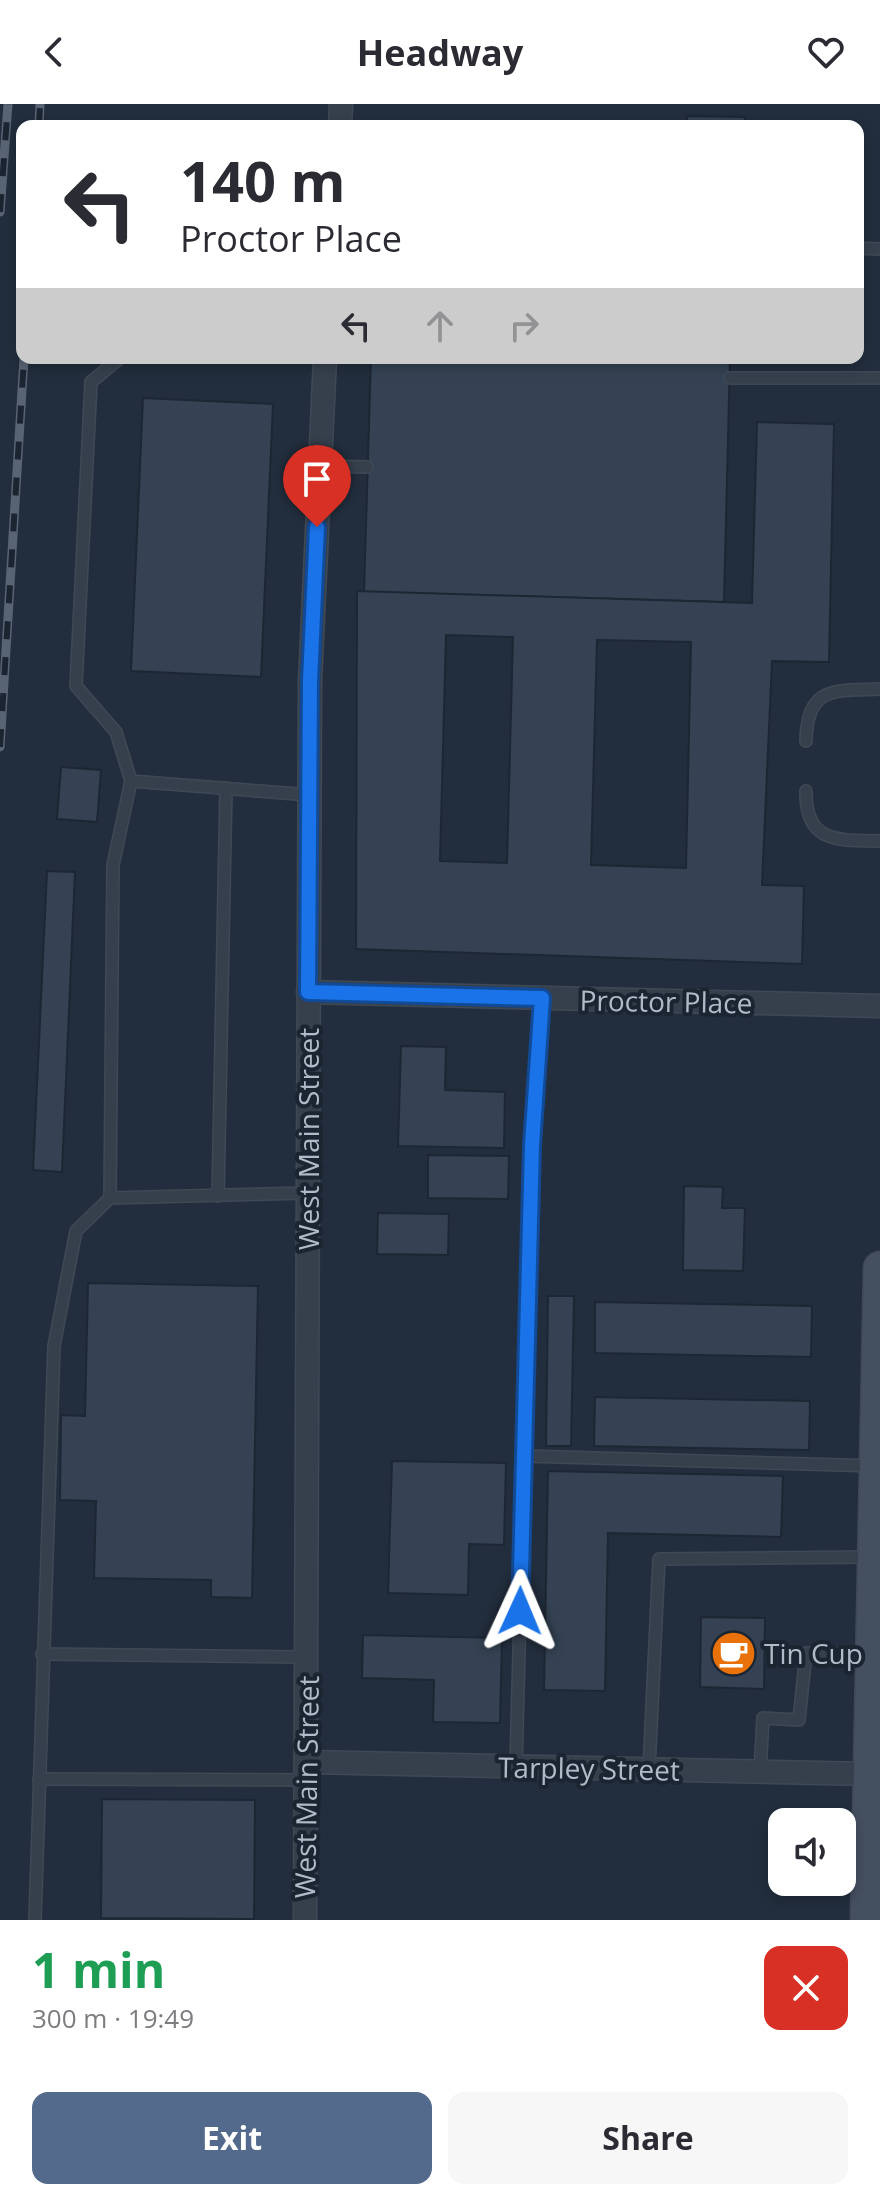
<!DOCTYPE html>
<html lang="en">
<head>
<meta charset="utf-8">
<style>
	:root { --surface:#fff; --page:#f7f7f7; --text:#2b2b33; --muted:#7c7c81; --accent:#536a8d }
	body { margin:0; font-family:"Open Sans",sans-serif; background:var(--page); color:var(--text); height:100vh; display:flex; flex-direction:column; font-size:30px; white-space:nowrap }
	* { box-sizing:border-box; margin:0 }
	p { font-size:26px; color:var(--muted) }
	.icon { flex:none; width:44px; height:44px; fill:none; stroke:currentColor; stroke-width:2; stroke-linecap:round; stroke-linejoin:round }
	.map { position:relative; height:1816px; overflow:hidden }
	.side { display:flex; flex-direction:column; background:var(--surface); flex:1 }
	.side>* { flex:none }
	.top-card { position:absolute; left:16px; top:16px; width:848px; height:244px; border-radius:16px; box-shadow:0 4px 12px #0003; background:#fff; color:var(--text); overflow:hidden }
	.fabs { position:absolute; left:768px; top:1704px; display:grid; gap:16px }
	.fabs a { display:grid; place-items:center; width:88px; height:88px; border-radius:16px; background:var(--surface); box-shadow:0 4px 12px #0003; font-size:40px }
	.pin { position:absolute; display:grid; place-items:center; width:68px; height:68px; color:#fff; margin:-82px -34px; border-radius:50% 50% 50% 0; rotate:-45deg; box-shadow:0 0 8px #0007 }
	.pin .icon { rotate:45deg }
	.me { position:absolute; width:88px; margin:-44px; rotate:1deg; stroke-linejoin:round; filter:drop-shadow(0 0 6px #0008) }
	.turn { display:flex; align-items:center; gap:28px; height:168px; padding:0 32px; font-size:36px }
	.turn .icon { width:104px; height:104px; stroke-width:2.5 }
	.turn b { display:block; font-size:56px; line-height:68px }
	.lanes { display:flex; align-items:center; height:76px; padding:0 32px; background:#0003; justify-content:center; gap:40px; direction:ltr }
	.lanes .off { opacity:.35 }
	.round { display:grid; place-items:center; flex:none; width:84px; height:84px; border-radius:16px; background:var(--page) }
	.headline { display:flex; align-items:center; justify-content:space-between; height:136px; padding:0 32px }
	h1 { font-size:48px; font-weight:700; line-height:60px; color:#1e9e55 }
	.cta { display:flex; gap:16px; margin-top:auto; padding:16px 32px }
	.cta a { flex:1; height:92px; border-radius:16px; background:var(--accent); color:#fff; font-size:32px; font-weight:700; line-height:92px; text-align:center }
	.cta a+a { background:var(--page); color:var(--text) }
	header { display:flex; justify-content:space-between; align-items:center; height:104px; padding:0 32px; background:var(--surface); font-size:36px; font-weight:700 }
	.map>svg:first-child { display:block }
	.building { fill:#344253; stroke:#1d2734; stroke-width:2; fill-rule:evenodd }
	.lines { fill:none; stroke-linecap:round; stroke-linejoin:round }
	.lane-casing { stroke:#3f4956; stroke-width:14 }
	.street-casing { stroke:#3f4956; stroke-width:25 }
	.secondary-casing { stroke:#3f4956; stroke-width:35 }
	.lane { stroke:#36404d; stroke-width:11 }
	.street { stroke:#36404d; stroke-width:22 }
	.secondary { stroke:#444f60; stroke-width:32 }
	.rail-casing { stroke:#586474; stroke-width:9 }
	.rail { stroke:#1b2532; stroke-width:6; stroke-dasharray:18; stroke-linecap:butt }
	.route-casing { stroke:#114b97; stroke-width:20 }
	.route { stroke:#1a73e8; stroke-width:14 }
	.labels { text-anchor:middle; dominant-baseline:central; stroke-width:8; stroke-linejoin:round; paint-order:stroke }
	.street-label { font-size:28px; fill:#b1bbc8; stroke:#1b2532 }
	.poi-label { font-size:28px; fill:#b1bbc8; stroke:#1b2532; text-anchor:start }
</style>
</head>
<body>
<header><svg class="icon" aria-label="back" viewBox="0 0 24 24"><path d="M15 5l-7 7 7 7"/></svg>Headway<svg class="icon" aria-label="heart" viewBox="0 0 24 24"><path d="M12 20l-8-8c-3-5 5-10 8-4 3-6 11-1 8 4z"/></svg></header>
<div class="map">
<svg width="880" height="1816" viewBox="0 0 880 1816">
	<rect width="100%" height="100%" fill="#222e3d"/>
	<g class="building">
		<polygon points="687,12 745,13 744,22 687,22"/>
		<polygon points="762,18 836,20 835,22 762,22"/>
		<polygon points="371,254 730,254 724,498 364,488"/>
		<polygon points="143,294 273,300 261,573 131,567"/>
		<path d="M757,318L834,320L829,558L772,557L762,781L804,782L802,860L356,845L357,487L752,499ZM446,531L513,533L507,759L440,757ZM597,536L691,538L686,764L591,761Z"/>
		<polygon points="61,663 101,666 97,718 57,715"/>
		<polygon points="47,767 75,768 62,1068 33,1066"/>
		<polygon points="401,942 446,943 445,986 505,988 504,1044 398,1042"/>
		<polygon points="428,1051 509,1052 508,1095 428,1094"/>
		<polygon points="684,1082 723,1083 722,1104 745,1104 743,1167 683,1166"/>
		<polygon points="378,1109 449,1110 448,1151 377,1150"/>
		<polygon points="88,1179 258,1182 252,1494 211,1493 211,1476 94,1474 96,1397 60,1396 61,1311 85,1312"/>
		<polygon points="548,1192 574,1192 571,1342 546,1342"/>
		<polygon points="595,1198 812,1202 811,1253 595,1249"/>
		<polygon points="595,1293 810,1297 809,1346 594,1342"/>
		<polygon points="392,1357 506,1359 504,1441 469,1440 468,1491 388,1489"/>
		<polygon points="548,1367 783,1372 781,1433 608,1429 605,1587 544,1586"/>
		<polygon points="701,1513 765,1514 764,1585 700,1583"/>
		<polygon points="363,1531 502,1534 500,1619 433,1618 434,1576 362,1574"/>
		<polygon points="102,1695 255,1696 254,1815 101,1814"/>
	</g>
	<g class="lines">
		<defs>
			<g id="lane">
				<polyline points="858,144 880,145"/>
				<polyline points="120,254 91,278 76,582 116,628 131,677 310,691"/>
				<polyline points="730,274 880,274"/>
				<polyline points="320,362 367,363"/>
				<path d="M806,637C807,581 835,587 880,585"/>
				<polyline points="131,677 113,761 110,1094 308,1089"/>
				<path d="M806,687C805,740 839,736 880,737"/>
				<polyline points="218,1092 226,684"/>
				<polyline points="524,1352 875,1362"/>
				<polyline points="42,1550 308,1553"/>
				<polyline points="516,1663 532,1041 542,894"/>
				<polyline points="649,1665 659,1455 871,1453"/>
				<polyline points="760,1668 763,1614 799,1616 806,1549 872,1549"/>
				<polyline points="39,1675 306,1676"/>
				<polyline points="35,1816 54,1242 76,1127 110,1094"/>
			</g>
			<g id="street">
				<polyline points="340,22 341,0"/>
				<polyline points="308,888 880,902"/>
				<polyline points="307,1658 870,1670"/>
				<polyline points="305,1816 310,577 325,254"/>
			</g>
			<polyline id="secondary" points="867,1816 880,1164"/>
		</defs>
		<use href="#lane" class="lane-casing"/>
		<use href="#street" class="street-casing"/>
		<use href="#secondary" class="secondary-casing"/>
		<use href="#lane" class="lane"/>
		<use href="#street" class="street"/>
		<use href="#secondary" class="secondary"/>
		<defs>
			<g id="rail">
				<polyline points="39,22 40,0"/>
				<polyline points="0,108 8,0"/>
				<polyline points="0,643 24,254"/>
			</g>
		</defs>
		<use href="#rail" class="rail-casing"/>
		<use href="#rail" class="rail"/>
	</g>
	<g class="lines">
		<defs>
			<polyline id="route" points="317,423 310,577 308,888 542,894 532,1041 520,1507"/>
		</defs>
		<use href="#route" class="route-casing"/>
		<use href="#route" class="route"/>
	</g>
	<defs>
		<symbol id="cafe-disc" viewBox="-11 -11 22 22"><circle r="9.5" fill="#e8710a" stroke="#1b2532"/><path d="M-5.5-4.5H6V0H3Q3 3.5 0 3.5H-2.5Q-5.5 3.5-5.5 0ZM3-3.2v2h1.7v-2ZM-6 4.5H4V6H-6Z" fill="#fff"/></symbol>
	</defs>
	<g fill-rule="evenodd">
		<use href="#cafe-disc" x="708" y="1524" width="51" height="51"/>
	</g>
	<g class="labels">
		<g class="street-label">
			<text transform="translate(666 897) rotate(1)">Proctor Place</text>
			<text transform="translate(308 1035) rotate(-90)">West Main Street</text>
			<text transform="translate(589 1664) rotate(1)">Tarpley Street</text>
			<text transform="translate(306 1683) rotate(-89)">West Main Street</text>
		</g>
		<g class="poi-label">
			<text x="764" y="1549">Tin Cup</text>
		</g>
	</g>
</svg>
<div class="fabs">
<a><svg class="icon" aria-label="sound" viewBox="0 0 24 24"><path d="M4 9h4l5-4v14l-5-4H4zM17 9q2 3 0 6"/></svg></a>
</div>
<div class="pin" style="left:317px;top:423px;background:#d93025"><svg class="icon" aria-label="arrive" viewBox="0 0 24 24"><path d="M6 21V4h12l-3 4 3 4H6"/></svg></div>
<svg class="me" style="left:520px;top:1507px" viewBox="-20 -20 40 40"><path d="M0-17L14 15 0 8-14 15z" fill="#1a73e8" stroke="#fff" stroke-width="4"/></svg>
<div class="top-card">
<div class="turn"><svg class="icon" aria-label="left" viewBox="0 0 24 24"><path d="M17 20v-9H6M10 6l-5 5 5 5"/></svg><div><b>140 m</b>Proctor Place</div></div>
<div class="lanes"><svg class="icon" aria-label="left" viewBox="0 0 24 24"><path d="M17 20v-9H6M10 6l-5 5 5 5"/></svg><svg class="icon off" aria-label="ahead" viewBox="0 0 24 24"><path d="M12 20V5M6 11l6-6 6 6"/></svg><svg class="icon off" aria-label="right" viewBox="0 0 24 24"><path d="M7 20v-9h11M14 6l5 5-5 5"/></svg></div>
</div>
</div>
<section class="side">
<div class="headline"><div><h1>1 min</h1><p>300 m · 19:49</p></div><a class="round" style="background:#d93025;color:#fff"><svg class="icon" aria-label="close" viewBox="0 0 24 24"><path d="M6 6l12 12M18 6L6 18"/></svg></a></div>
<div class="cta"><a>Exit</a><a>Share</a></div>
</section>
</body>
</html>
